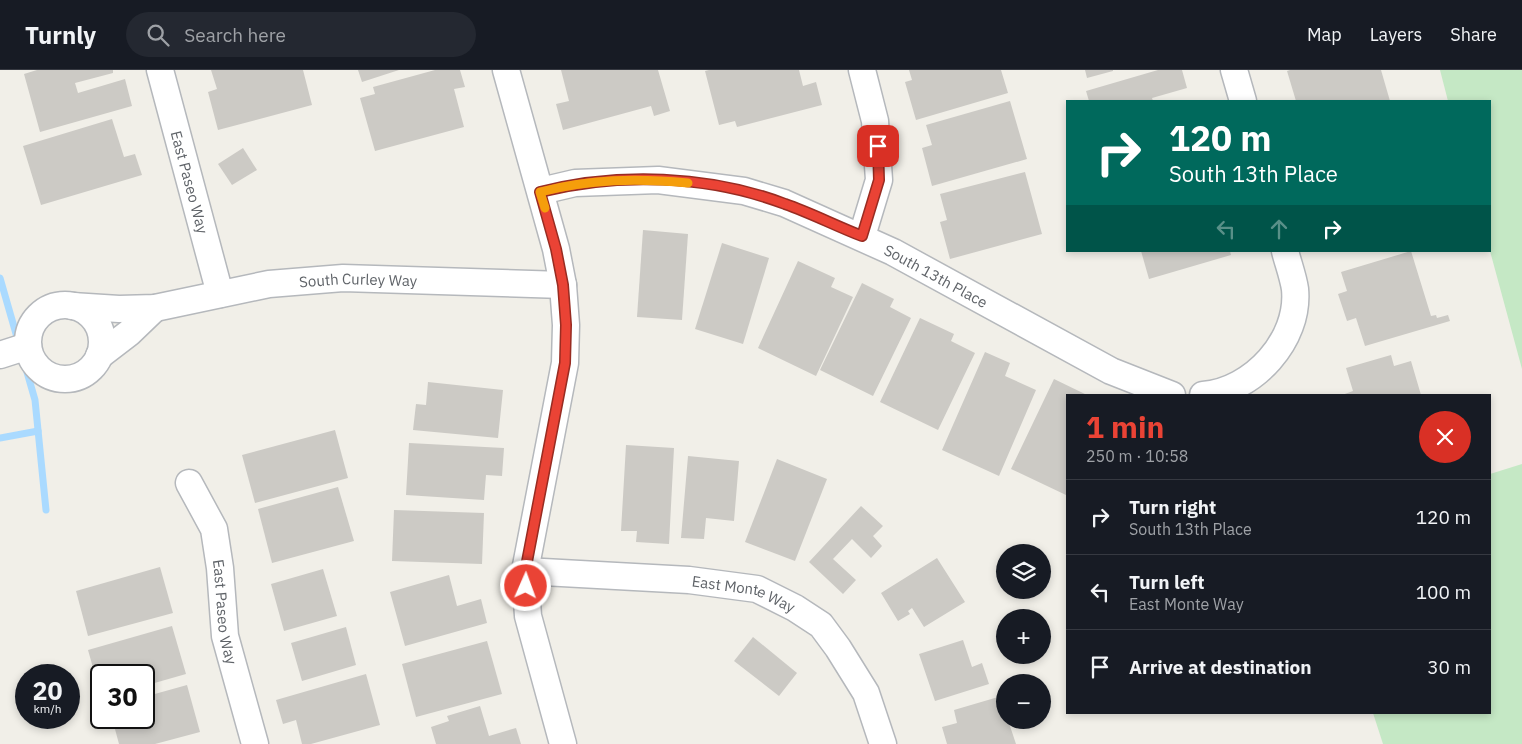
<!DOCTYPE html>
<html lang="en">
<head>
<meta charset="utf-8">
<style>
	:root { --surface:#171b24; --page:#242831; --text:#f1f3f6; --muted:#9ea1a6; --line:#363941; --accent:#ea4335 }
	body { margin:0; font-family:"IBM Plex Sans",sans-serif; background:var(--page); color:var(--text); height:100vh; display:flex; flex-direction:column; font-size:19px; white-space:nowrap }
	* { box-sizing:border-box; margin:0 }
	p { font-size:16px; color:var(--muted) }
	.icon { flex:none; width:28px; height:28px; fill:none; stroke:currentColor; stroke-width:2; stroke-linecap:round; stroke-linejoin:round }
	.map { position:relative; flex:1; overflow:hidden }
	.side { position:absolute; left:1066px; top:324px; width:425px; height:320px; display:flex; flex-direction:column; background:var(--surface); border-radius:0px; box-shadow:0 2px 8px #0003 }
	.side>* { flex:none }
	.hud { position:absolute; left:1066px; top:30px; width:425px; height:152px; border-radius:0px; box-shadow:0 2px 8px #0003; background:#00695c; color:#fff; overflow:hidden }
	.fabs { position:absolute; left:996px; top:474px; display:grid; gap:10px }
	.fabs a { display:grid; place-items:center; width:55px; height:55px; border-radius:50%; background:var(--surface); box-shadow:0 2px 8px #0003; font-size:25px }
	.speed { position:absolute; left:15px; top:594px; display:flex; gap:10px; font-size:25px; font-weight:700; text-align:center }
	.speed>* { display:grid; place-content:center; width:65px; height:65px; border-radius:50%; background:var(--surface); box-shadow:0 2px 8px #0003; line-height:1 }
	.speed small { font-size:12px; font-weight:400 }
	.speed .limit { border:2px solid #111; border-radius:8px; background:#fff; color:#111 }
	.pin { position:absolute; display:grid; place-items:center; width:42px; height:42px; color:#fff; margin:-21px; border-radius:10px; box-shadow:0 2px 8px #0006 }
	.me { position:absolute; width:55px; margin:-28px; rotate:2deg; stroke-linejoin:round; filter:drop-shadow(0 0 4px #0008) }
	.turn { display:flex; align-items:center; gap:18px; height:105px; padding:0 20px; font-size:22px }
	.turn .icon { width:65px; height:65px; stroke-width:2.5 }
	.turn b { display:block; font-size:35px; line-height:42px }
	.lanes { display:flex; align-items:center; height:48px; padding:0 20px; background:#0003; justify-content:center; gap:25px; direction:ltr }
	.lanes .off { opacity:.35 }
	.round { display:grid; place-items:center; flex:none; width:52px; height:52px; border-radius:26px; background:var(--page) }
	.overview { display:flex; align-items:center; justify-content:space-between; height:85px; padding:0 20px }
	h1 { font-size:30px; font-weight:800; line-height:38px; color:var(--accent) }
	ul { padding:0; list-style:none }
	li { display:flex; align-items:center; gap:15px; height:75px; padding:0 20px; border-top:1px solid var(--line) }
	li div { flex:1 }
	li b { display:block; font-size:19px }
	li em { font-style:normal }
	header { display:flex; align-items:center; gap:30px; box-sizing:border-box; height:70px; padding:0 25px; background:var(--surface); border-bottom:1px solid var(--line) }
	header strong { font-size:24px }
	nav { display:flex; gap:28px; margin-inline-start:auto; font-size:18px }
	.search { width:350px; height:45px; background:var(--page); display:flex; align-items:center; gap:12px; box-sizing:border-box; padding:0 18px; border-radius:28px; color:var(--muted); font-size:19px }
	.map>svg:first-child { display:block }
	.green { fill:#c5e8c5 }
	.lines { fill:none; stroke-linecap:round; stroke-linejoin:round }
	.stream { stroke:#aadaff; stroke-width:7 }
	.building { fill:#cccac5 }
	.minor-casing { stroke:#b5b8bc; stroke-width:29 }
	.minor { stroke:#fff; stroke-width:26 }
	.route-casing { stroke:#982c22; stroke-width:12 }
	.route { stroke:#ea4335; stroke-width:9 }
	.slow { stroke:#f59e0b; stroke-width:9 }
	.labels { text-anchor:middle; dominant-baseline:central; stroke-width:5; stroke-linejoin:round; paint-order:stroke }
	.street-label { font-size:15px; fill:#5f6368; stroke:#fff }
</style>
</head>
<body>
<header>
<strong>Turnly</strong>
<div class="search"><svg class="icon" aria-label="search" viewBox="0 0 24 24"><circle cx="10" cy="10" r="6"/><path d="M15 15l6 6"/></svg>Search here</div>
<nav><a>Map</a><a>Layers</a><a>Share</a></nav>
</header>
<div class="map">
<svg width="1522" height="674" viewBox="0 0 1522 674">
	<rect width="100%" height="100%" fill="#f1efe8"/>
	<g class="green">
		<polygon points="1440,0 1522,0 1522,299 1490,181 1490,31 1448,31"/>
		<polygon points="1522,394 1522,674 1383,674 1373,643 1490,642 1490,404"/>
	</g>
	<g class="lines">
		<g class="stream">
			<polyline points="0,208 35,330 46,440"/>
			<polyline points="0,368 38,361"/>
		</g>
	</g>
	<g class="building">
		<polygon points="37,0 113,0 113,3 75,13 78,23 125,9 132,36 40,62 24,4"/>
		<polygon points="211,0 303,0 312,35 218,60 208,22 217,19"/>
		<polygon points="358,0 399,0 362,12"/>
		<polygon points="435,0 460,0 465,17 454,19 464,57 375,81 360,28 375,24 373,17"/>
		<polygon points="561,0 658,0 670,41 654,46 651,36 563,60 556,34 569,31"/>
		<polygon points="709,0 799,0 803,16 816,12 822,35 737,57 735,51 719,55 705,1"/>
		<polygon points="909,0 1001,0 1008,23 916,50 905,12 912,10"/>
		<polygon points="1085,0 1113,0 1113,1 1087,8"/>
		<polygon points="1158,0 1182,0 1187,18 1152,28 1153,31 1089,31 1086,21"/>
		<polygon points="1290,0 1381,0 1390,31 1296,31 1287,1"/>
		<polygon points="1010,31 1027,89 932,116 922,78 932,75 926,55"/>
		<polygon points="112,49 124,87 135,84 142,105 41,135 23,76"/>
		<polygon points="243,78 257,100 232,115 218,94"/>
		<polygon points="1025,102 1042,164 950,189 940,152 947,150 940,124"/>
		<polygon points="643,160 688,164 682,250 637,247"/>
		<polygon points="722,173 769,188 743,274 695,259"/>
		<polygon points="1141,181 1230,181 1231,185 1149,209"/>
		<polygon points="1411,181 1431,246 1436,245 1437,248 1448,245 1450,251 1365,276 1356,248 1347,251 1338,224 1347,221 1341,202"/>
		<polygon points="798,191 835,208 831,217 853,227 816,306 758,278"/>
		<polygon points="862,213 894,229 890,237 911,248 873,326 820,300"/>
		<polygon points="920,248 954,264 951,271 975,283 938,360 880,332"/>
		<polygon points="985,282 1010,293 1005,306 1036,320 999,406 942,380"/>
		<polygon points="1391,285 1394,296 1411,291 1421,325 1342,325 1353,321 1346,298"/>
		<polygon points="1054,309 1087,325 1068,325 1066,425 1011,399"/>
		<polygon points="428,312 503,320 498,368 413,360 416,334 426,335"/>
		<polygon points="335,360 348,408 255,433 242,385"/>
		<polygon points="409,373 504,378 502,406 486,405 484,430 406,425"/>
		<polygon points="626,375 674,378 669,474 636,472 637,461 621,461"/>
		<polygon points="688,386 739,391 734,451 706,448 704,469 681,468"/>
		<polygon points="777,389 827,409 795,491 745,472"/>
		<polygon points="338,417 354,471 272,493 258,439"/>
		<polygon points="861,436 883,456 873,466 882,476 871,488 852,469 833,489 856,510 843,524 809,492"/>
		<polygon points="394,440 484,443 482,494 392,491"/>
		<polygon points="937,488 965,532 924,557 912,538 908,541 910,544 898,551 881,523"/>
		<polygon points="160,497 173,543 88,566 76,521"/>
		<polygon points="323,499 337,546 284,561 271,514"/>
		<polygon points="449,505 457,536 481,529 487,553 405,576 390,522"/>
		<polygon points="172,556 186,604 144,616 144,605 101,605 101,626 88,580"/>
		<polygon points="346,557 356,595 302,611 291,573"/>
		<polygon points="753,567 797,603 779,626 734,591"/>
		<polygon points="963,570 972,597 982,593 989,614 935,631 919,584"/>
		<polygon points="487,571 502,624 416,647 402,594"/>
		<polygon points="366,604 380,655 311,674 302,674 296,650 283,654 276,630"/>
		<polygon points="187,615 200,662 155,674 119,674 112,648 144,648 144,627"/>
		<polygon points="1005,625 1005,650 1008,650 1016,674 947,674 942,657 957,653 954,640"/>
		<polygon points="480,636 489,666 516,658 521,674 436,674 431,657 449,651 447,646"/>
	</g>
	<g class="lines">
		<defs>
			<g id="minor">
				<path id="s1" d="M160,0L220,224"/>
				<polyline points="506,0 556,179 563,215 566,255 565,293 525,501 528,546 563,674"/>
				<polyline points="862,0 875,51 879,110 862,166"/>
				<polyline points="1234,0 1243,31"/>
				<path id="s2" d="M541,121L575,113L658,110L744,121L784,133L893,182L1111,301L1172,325"/>
				<circle cx="65" cy="272" r="37"/>
				<path id="s3" d="M72,236L119,239L155,238L269,214L343,208L563,215"/>
				<polyline points="0,285 28,276"/>
				<polyline points="99,286 129,263 155,238"/>
				<path d="M1203,325C1253,321 1300,270 1295,219C1293,206 1288,193 1285,181"/>
				<path id="s4" d="M189,413L214,459L220,498L225,566L255,674"/>
				<path id="s5" d="M525,501L689,510L757,519L795,538L821,555L838,578L866,623L883,674"/>
			</g>
		</defs>
		<use href="#minor" class="minor-casing"/>
		<use href="#minor" class="minor"/>
	</g>
	<g class="lines">
		<defs>
			<path id="route" d="M526,516L525,502L565,293L566,255L563,215L556,179L540,122C618,102 709,105 785,134C811,143 836,156 862,166L879,110L878,76"/>
		</defs>
		<use href="#route" class="route-casing"/>
		<use href="#route" class="route"/>
		<path class="slow" d="M545,138L540,122C590,109 637,108 688,113"/>
	</g>
	<g class="labels">
		<g class="street-label">
			<text stroke="none"><textPath href="#s1" startOffset="116">East Paseo Way</textPath></text>
			<text stroke="none"><textPath href="#s2" startOffset="415">South 13th Place</textPath></text>
			<text stroke="none"><textPath href="#s3" startOffset="289">South Curley Way</textPath></text>
			<text stroke="none"><textPath href="#s5" startOffset="221">East Monte Way</textPath></text>
			<text stroke="none"><textPath href="#s4" startOffset="136">East Paseo Way</textPath></text>
		</g>
	</g>
</svg>
<div class="fabs">
<a><svg class="icon" aria-label="layers" viewBox="0 0 24 24"><path d="M12 4l9 5-9 5-9-5zM3 14l9 5 9-5"/></svg></a>
<a>+</a>
<a>−</a>
</div>
<div class="speed"><div>20<small>km/h</small></div><div class="limit">30</div></div>
<div class="pin" style="left:878px;top:76px;background:#d93025"><svg class="icon" aria-label="arrive" viewBox="0 0 24 24"><path d="M6 21V4h12l-3 4 3 4H6"/></svg></div>
<svg class="me" style="left:526px;top:516px" viewBox="-20 -20 40 40"><circle r="17" fill="#ea4335" stroke="#fff" stroke-width="3"/><path d="M0-11L8 9 0 5-8 9z" fill="#fff"/></svg>
<div class="hud">
<div class="turn"><svg class="icon" aria-label="right" viewBox="0 0 24 24"><path d="M7 20v-9h11M14 6l5 5-5 5"/></svg><div><b>120 m</b>South 13th Place</div></div>
<div class="lanes"><svg class="icon off" aria-label="left" viewBox="0 0 24 24"><path d="M17 20v-9H6M10 6l-5 5 5 5"/></svg><svg class="icon off" aria-label="ahead" viewBox="0 0 24 24"><path d="M12 20V5M6 11l6-6 6 6"/></svg><svg class="icon" aria-label="right" viewBox="0 0 24 24"><path d="M7 20v-9h11M14 6l5 5-5 5"/></svg></div>
</div>
<section class="side">
<div class="overview"><div><h1>1 min</h1><p>250 m · 10:58</p></div><a class="round" style="background:#d93025;color:#fff"><svg class="icon" aria-label="close" viewBox="0 0 24 24"><path d="M6 6l12 12M18 6L6 18"/></svg></a></div>
<ul>
<li><svg class="icon" aria-label="right" viewBox="0 0 24 24"><path d="M7 20v-9h11M14 6l5 5-5 5"/></svg><div><b>Turn right</b><p>South 13th Place</p></div><em>120 m</em></li>
<li><svg class="icon" aria-label="left" viewBox="0 0 24 24"><path d="M17 20v-9H6M10 6l-5 5 5 5"/></svg><div><b>Turn left</b><p>East Monte Way</p></div><em>100 m</em></li>
<li><svg class="icon" aria-label="arrive" viewBox="0 0 24 24"><path d="M6 21V4h12l-3 4 3 4H6"/></svg><div><b>Arrive at destination</b></div><em>30 m</em></li>
</ul>
</section>
</div>
</body>
</html>
